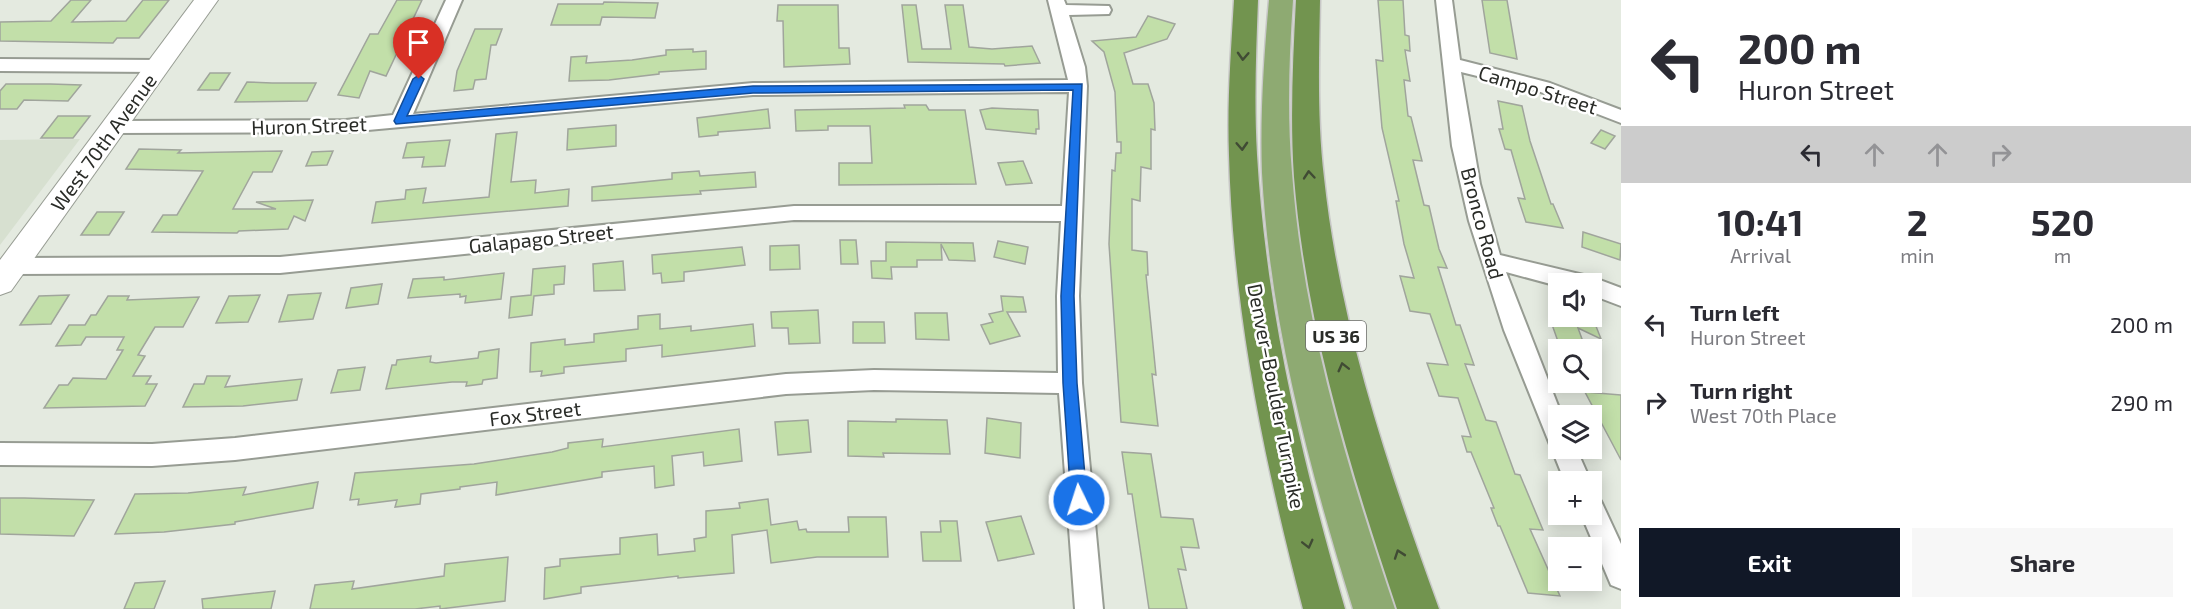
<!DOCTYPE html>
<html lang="en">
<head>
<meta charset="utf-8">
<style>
	:root { --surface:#fff; --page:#f7f7f7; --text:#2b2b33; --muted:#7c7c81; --accent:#111827 }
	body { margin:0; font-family:"Exo 2",sans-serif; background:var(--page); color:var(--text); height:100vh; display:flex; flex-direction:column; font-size:22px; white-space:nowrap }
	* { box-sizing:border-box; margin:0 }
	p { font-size:20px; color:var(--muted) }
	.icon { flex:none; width:33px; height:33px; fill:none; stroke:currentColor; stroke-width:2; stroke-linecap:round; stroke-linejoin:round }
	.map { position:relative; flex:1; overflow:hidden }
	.sheet { display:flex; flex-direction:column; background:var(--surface); width:570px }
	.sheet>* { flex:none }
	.hud { background:#fff; color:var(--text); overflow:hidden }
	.controls { position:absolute; left:1548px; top:273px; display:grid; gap:12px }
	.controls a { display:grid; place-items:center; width:54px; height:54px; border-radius:0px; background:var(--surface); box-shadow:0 3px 15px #0003; font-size:30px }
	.pin { position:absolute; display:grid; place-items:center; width:51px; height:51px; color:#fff; margin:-62px -26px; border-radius:50% 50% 50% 0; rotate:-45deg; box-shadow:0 0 6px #0007 }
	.pin .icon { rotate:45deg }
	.me { position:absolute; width:66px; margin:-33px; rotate:356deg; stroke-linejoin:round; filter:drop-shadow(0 0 4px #0008) }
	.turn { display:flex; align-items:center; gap:21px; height:126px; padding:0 18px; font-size:27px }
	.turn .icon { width:78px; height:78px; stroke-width:2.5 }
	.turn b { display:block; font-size:42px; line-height:51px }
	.lanes { display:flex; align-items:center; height:57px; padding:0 18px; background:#0003; justify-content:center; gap:30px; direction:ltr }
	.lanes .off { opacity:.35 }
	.eta { display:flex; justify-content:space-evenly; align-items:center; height:102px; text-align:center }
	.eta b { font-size:36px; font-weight:700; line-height:42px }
	.cta { display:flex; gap:12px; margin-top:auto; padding:12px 18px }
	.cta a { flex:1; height:69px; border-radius:0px; background:var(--accent); color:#fff; font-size:24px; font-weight:700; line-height:69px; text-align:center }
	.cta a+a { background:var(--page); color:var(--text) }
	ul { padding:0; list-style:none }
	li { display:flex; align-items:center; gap:18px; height:78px; padding:0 18px }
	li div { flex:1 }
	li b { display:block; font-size:22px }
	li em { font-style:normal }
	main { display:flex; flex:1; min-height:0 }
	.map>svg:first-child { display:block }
	.built { fill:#d7e0d0 }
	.building { fill:#c2dfa9; stroke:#a0a59c; stroke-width:1.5 }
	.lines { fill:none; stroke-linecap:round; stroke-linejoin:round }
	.minor-casing { stroke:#979c93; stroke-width:4 }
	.secondary-casing { stroke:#979c93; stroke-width:2 }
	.trunk-casing { stroke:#c8c8c7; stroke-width:3 }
	.motorway-casing { stroke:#c8c8c7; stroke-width:3 }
	.minor { fill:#fff; fill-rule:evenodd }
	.secondary { fill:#fff; fill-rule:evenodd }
	.trunk { fill:#8eaa72; fill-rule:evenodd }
	.motorway { fill:#72944f; fill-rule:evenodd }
	.oneway { stroke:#404b34 }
	.route { fill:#1a73e8; stroke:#114b97; stroke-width:1.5 }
	.labels { text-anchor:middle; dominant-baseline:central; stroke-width:5; stroke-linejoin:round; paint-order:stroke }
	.shield { fill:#fff; stroke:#6a6b68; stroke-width:1.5 }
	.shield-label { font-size:18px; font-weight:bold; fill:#2a2c28 }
	.street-label { font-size:20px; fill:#2a2c28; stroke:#fff }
</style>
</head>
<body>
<main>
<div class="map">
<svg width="1621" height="609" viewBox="0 0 1621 609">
	<rect width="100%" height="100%" fill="#e4eae0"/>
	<polygon class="built" points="80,139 0,245 0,140"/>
	<g class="building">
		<polygon points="71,0 91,0 72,22 126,21 143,0 169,0 139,38 117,38 113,43 0,41 0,22 51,21"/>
		<polygon points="397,0 422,0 386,76 370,71 359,98 338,95 370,34 378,34"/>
		<polygon points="1378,0 1403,0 1405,35 1409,36 1410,51 1405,50 1410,81 1404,80 1408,116 1411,117 1422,161 1413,160 1424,205 1429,206 1439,249 1447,268 1438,267 1456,325 1460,325 1474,365 1465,364 1486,420 1496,422 1515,474 1520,475 1543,530 1530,529 1560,596 1528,593 1500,526 1498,526 1491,508 1494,508 1471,452 1467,452 1462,436 1471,437 1458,398 1439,396 1427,363 1448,365 1430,314 1410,311 1400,276 1414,278 1404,244 1396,201 1399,201 1382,128 1376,60 1383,61"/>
		<polygon points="1482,0 1507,0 1517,59 1490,53"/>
		<polygon points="604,2 658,3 655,18 602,17 600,25 551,25 558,4 603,4"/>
		<polygon points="778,5 838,5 839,48 849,48 850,64 784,67 783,21 777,21"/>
		<polygon points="902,5 916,5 922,49 951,49 945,5 963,5 969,47 992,49 1032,46 1040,63 1005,66 1004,64 908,62"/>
		<polygon points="1148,16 1175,24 1167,39 1124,53 1133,84 1148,84 1154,103 1155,130 1151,129 1151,169 1141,167 1140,201 1132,199 1132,250 1147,252 1148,275 1146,275 1156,375 1152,374 1158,426 1121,422 1109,244 1112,170 1115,171 1116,153 1121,153 1121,142 1117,142 1115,92 1104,52 1092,41 1136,37"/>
		<polygon points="475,29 502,29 496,45 491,45 486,79 475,80 473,89 454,91 457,71"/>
		<polygon points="693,49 693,52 706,51 706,69 659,72 659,74 609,80 569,81 571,57 587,56 586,63 632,60 666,55 666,50"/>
		<polygon points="210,73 230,73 219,90 198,90"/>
		<polygon points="247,82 272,83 316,83 307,101 235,102"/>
		<polygon points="6,84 50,84 81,85 68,101 24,100 17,109 0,109 0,91"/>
		<polygon points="1498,101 1522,106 1530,141 1551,204 1553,204 1563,228 1526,222 1518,198 1525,199 1511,150 1505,149 1499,129 1503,129"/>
		<polygon points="904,105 926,105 929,110 965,110 976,184 839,185 839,163 872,163 870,126 828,126 828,130 796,131 795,110 905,108"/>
		<polygon points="992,108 1038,110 1039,129 1036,129 1036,134 986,129 980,110"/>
		<polygon points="768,109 770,128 718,132 718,135 699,137 697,118"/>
		<polygon points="58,116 90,116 73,138 41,138"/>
		<polygon points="616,125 616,146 567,150 568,129"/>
		<polygon points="1601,130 1615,136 1605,149 1591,143"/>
		<polygon points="517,132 511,182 536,180 535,193 569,189 568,206 372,223 376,202 405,199 406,190 426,188 423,203 489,197 496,134"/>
		<polygon points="450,140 445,166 422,167 424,157 403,158 407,143"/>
		<polygon points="139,149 181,150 178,153 282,151 272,172 253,172 233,209 276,209 256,202 313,200 305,221 294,216 288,229 239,231 237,233 152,232 163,215 177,215 203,171 126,169"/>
		<polygon points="333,151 327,165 306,166 312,152"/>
		<polygon points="1023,161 1032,183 1006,185 998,163"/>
		<polygon points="699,171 700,176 755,172 756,187 700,191 701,194 592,201 592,187 672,179 672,173"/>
		<polygon points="97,212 124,212 109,235 81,235"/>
		<polygon points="1583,232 1621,244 1620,260 1582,247"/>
		<polygon points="840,240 856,240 858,264 841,264"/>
		<polygon points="998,241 1028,247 1025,264 994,257"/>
		<polygon points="886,242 973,243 975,261 949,260 941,244 942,260 917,260 917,267 891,267 892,279 872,278 871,261 886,261"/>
		<polygon points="799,245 800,269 770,270 770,246"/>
		<polygon points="742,247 745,265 684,272 684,281 662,283 661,273 653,274 652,255"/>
		<polygon points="623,261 625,290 594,291 593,264"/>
		<polygon points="565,266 564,284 554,285 554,294 534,296 532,315 509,318 511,297 531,295 533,269"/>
		<polygon points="504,273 501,299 465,303 466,296 460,297 460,294 408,298 413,279 444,277 444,280"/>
		<polygon points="382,284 378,304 346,308 351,288"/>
		<polygon points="321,293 313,319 279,322 288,295"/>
		<polygon points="69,295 51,324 20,325 39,296"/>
		<polygon points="260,295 248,322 216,323 229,296"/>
		<polygon points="108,296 129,296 127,300 199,297 183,327 155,327 138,355 145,356 133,376 151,376 146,384 157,384 145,406 44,408 59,385 68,385 73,378 106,379 123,350 117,350 124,337 86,337 81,345 56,346 69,325 85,325 91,315 96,315"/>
		<polygon points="1001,296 1023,297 1026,312 1007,312 1020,336 990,344 981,325 993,322 989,314 1003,311"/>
		<polygon points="818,310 820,343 789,344 788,328 772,328 771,312"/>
		<polygon points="915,313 947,313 949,340 916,339"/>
		<polygon points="660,314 660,329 691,326 691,331 753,324 755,346 662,357 662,345 626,349 626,361 564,367 564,373 541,376 542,371 530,372 531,343 565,339 565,345 594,342 594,334 638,329 638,316"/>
		<polygon points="1549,316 1592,316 1601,339 1578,328 1586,350 1561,350"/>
		<polygon points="853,322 884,322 885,343 853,343"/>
		<polygon points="499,349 497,378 483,380 482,384 466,386 467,382 452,382 386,389 392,365 396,365 397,360 431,356 430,362 436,363 478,358 479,352"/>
		<polygon points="365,367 360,390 331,393 338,370"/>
		<polygon points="207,376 230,376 225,387 302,379 297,400 243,406 183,407 194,384 204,384"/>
		<polygon points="1585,392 1621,395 1621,460"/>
		<polygon points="987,418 1021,423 1020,458 985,453"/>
		<polygon points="896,419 947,420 950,454 883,453 884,457 848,456 848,421 896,422"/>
		<polygon points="808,420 811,452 778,455 775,422"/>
		<polygon points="739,429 742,461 704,466 703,452 672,456 674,485 655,488 654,466 602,472 602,477 496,495 497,482 460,487 460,489 421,494 420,504 395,507 397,500 358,505 359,499 350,500 355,473 474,464 552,452 568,448 568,443 603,439 602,447"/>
		<polygon points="1122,452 1151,454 1161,517 1193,519 1199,548 1181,547 1186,570 1178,569 1187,609 1149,609 1132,494 1128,494"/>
		<polygon points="318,482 313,508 235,522 235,524 164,532 115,534 135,494 188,493 246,487 243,495"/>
		<polygon points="0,498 24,498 94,500 74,536 0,534"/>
		<polygon points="768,499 771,525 797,521 799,530 806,529 807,532 849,532 848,517 886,517 888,557 817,557 771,563 767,530 732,535 734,573 678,578 678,576 581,587 581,593 544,599 545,568 560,566 560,559 620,554 620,538 657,534 658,555 695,551 694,539 706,537 706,511 740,508 739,503"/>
		<polygon points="1021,516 1034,554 998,561 986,522"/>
		<polygon points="940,521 957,521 961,561 923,561 921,532 941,532"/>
		<polygon points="508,557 505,601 440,609 440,606 415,609 310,609 315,585 354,581 352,589 444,576 445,564"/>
		<polygon points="165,581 154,609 124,609 135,583"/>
		<polygon points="275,591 271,609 203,609 202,599"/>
	</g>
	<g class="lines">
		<defs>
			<g id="minor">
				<polygon points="446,0 462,0 413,114 753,83 1068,80 1048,0 1064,0 1066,5 1109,6 1111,10 1109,14 1069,15 1085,67 1087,86 1079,296 1082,383 1103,609 1075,609 1059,393 874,390 786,394 235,460 152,466 0,465 0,443 152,444 235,438 786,374 874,370 1058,373 1057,296 1061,221 794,220 280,273 13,274 5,272 2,266 5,260 13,258 280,257 794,206 1062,206 1069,92 753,95 346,132 114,133 107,131 105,127 107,123 114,121 346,120 393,115"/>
				<polygon points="1436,0 1452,0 1460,60 1550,83 1621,110 1621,123 1538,91 1461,72 1480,184 1500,255 1592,277 1621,288 1621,306 1592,295 1592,284 1558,286 1506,272 1562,416 1558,416 1558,448 1576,448 1591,482 1565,482 1504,330 1469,221 1452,146"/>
				<polygon points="0,59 159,60 168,66 159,72 0,71"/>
				<polygon points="1592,498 1601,501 1621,544 1621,589 1611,585 1581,514 1592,514"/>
			</g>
			<polygon id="secondary" points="194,0 218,0 11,291 0,295 0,260"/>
			<path id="trunk" d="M1269,0H1293C1289,57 1287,115 1292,173C1303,323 1347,467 1395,609H1353C1309,467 1270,322 1262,173C1260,115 1264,57 1269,0Z"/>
			<g id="motorway">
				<path d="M1234,0H1258C1256,52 1254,103 1257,155C1266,310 1302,460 1345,609H1303C1264,460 1233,310 1229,155C1227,103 1231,52 1234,0Z"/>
				<path d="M1296,0H1320C1319,59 1317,119 1324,178C1340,327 1388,469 1439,609H1397C1350,468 1306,326 1294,177C1290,118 1293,59 1296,0Z"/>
			</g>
		</defs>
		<use href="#minor" class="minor-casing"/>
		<use href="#secondary" class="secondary-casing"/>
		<use href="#trunk" class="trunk-casing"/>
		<use href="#motorway" class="motorway-casing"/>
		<use href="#minor" class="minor"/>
		<use href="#secondary" class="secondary"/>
		<use href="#trunk" class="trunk"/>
		<use href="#motorway" class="motorway"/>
	</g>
	<defs><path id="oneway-chevron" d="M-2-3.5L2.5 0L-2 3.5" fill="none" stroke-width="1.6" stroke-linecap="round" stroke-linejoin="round" transform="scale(1.5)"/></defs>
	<g class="oneway">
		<use href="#oneway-chevron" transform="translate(1243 56) rotate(93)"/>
		<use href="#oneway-chevron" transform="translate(1242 146) rotate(87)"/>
		<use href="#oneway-chevron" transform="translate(1309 175) rotate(-95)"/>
		<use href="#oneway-chevron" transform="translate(1343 367) rotate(-104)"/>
		<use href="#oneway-chevron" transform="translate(1308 544) rotate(76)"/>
		<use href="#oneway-chevron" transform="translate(1399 554) rotate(-109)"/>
	</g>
	<polygon class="route" points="419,75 424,79 407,116 753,86 1082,84 1074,296 1077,383 1087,500 1085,505 1079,508 1073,505 1071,500 1063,383 1061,296 1073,90 753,93 396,124 394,121 413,79"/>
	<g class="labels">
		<rect class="shield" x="1306" y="321" width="60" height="30" rx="4.5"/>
		<g class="shield-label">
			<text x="1336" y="336">US 36</text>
		</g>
		<g class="street-label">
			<text transform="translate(1538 89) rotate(17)">Campo Street</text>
			<text transform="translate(309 125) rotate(-2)">Huron Street</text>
			<text transform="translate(103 142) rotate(-54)">West 70th Avenue</text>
			<text transform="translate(1483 223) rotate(75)">Bronco Road</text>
			<text transform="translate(541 238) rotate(-6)">Galapago Street</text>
			<text transform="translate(1277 396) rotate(79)">Denver–Boulder Turnpike</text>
			<text transform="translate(535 413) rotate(-7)">Fox Street</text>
		</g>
	</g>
</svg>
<div class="controls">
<a><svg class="icon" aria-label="sound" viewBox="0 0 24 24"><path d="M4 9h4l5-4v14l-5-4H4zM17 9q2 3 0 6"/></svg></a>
<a><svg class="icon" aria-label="search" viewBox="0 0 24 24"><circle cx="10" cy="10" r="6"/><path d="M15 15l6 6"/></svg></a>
<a><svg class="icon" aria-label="layers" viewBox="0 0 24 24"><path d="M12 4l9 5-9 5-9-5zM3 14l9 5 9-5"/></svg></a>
<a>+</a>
<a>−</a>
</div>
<div class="pin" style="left:419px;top:79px;background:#d93025"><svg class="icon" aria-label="arrive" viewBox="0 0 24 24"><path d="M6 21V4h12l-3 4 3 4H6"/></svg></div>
<svg class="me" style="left:1079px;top:500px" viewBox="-20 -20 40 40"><circle r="17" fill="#1a73e8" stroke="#fff" stroke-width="3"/><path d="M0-11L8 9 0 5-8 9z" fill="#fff"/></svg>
</div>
<section class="sheet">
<div class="hud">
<div class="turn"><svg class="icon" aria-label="left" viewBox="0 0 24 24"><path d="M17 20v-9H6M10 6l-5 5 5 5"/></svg><div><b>200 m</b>Huron Street</div></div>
<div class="lanes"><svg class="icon" aria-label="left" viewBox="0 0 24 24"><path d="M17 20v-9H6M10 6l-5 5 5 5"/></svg><svg class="icon off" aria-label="ahead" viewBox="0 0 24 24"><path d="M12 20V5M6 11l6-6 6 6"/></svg><svg class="icon off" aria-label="ahead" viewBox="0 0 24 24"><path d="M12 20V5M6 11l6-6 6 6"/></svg><svg class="icon off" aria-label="right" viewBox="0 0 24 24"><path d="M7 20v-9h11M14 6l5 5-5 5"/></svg></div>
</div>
<div class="eta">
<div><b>10:41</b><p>Arrival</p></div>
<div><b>2</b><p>min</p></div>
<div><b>520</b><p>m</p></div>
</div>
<ul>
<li><svg class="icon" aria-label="left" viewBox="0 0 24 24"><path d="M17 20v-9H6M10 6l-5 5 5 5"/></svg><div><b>Turn left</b><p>Huron Street</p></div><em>200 m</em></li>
<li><svg class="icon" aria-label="right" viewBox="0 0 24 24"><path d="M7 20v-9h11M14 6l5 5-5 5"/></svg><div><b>Turn right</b><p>West 70th Place</p></div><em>290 m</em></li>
</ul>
<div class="cta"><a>Exit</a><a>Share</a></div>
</section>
</main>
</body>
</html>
